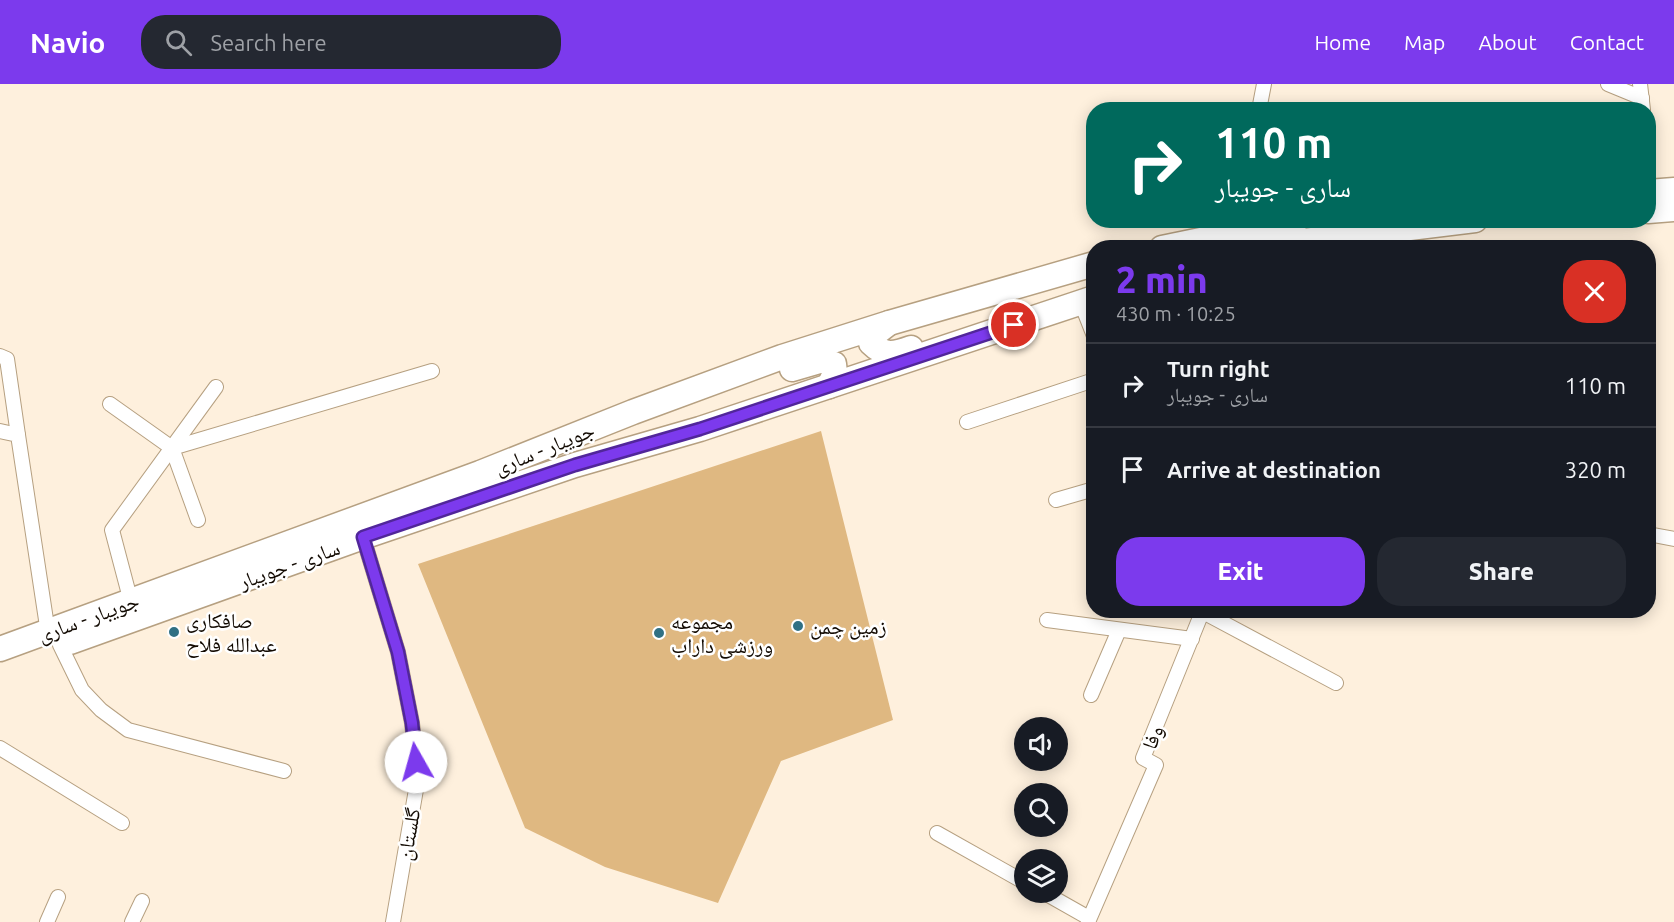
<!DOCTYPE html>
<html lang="en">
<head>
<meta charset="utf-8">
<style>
	:root { --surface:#171b24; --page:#242831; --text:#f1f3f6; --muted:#9ea1a6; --line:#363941; --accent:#7c3aed }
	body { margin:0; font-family:Ubuntu,"Noto Naskh Arabic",sans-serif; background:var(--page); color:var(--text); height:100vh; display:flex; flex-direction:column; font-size:22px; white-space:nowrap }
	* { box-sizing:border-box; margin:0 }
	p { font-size:20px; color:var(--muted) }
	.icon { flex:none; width:33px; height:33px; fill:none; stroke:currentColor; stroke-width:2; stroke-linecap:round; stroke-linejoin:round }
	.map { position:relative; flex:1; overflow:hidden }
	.drawer { position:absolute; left:1086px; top:156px; width:570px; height:378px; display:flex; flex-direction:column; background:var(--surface); border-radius:24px; box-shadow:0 3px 15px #0003 }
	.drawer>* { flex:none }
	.guide { position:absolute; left:1086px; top:18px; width:570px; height:126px; border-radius:24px; box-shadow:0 3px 15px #0003; background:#00695c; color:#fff; overflow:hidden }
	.fabs { position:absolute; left:1014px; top:633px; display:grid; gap:12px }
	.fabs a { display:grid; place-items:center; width:54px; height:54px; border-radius:50%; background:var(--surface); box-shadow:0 3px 15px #0003; font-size:30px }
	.pin { position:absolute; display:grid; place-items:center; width:51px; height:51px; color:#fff; margin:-26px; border:3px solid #fff; border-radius:50%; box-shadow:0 2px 6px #0007 }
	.me { position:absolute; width:66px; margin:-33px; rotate:353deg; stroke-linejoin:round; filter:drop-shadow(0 0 4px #0008) }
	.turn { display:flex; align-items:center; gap:21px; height:126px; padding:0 30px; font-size:27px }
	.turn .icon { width:78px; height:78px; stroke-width:2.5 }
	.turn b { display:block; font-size:42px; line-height:51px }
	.round { display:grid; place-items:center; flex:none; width:63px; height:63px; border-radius:24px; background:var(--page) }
	.overview { display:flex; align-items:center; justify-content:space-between; height:102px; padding:0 30px }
	h1 { font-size:36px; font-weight:800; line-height:45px; color:var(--accent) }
	.cta { display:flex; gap:12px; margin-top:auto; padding:12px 30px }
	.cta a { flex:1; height:69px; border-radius:24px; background:var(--accent); color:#fff; font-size:24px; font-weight:800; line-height:69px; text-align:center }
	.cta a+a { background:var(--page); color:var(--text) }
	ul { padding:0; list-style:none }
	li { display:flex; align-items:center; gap:18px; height:84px; padding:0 30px; border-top:2px solid var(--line) }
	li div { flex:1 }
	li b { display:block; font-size:22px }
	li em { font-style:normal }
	header { display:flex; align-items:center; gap:36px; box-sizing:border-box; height:84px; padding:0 30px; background:var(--accent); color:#fff }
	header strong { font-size:28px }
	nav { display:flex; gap:33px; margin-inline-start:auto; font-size:21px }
	.search { width:420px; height:54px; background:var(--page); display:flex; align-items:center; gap:15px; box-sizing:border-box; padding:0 21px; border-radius:24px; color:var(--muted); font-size:22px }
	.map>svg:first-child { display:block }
	.green { fill:#dfb881 }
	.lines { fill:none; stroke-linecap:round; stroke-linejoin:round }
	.street-casing { stroke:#b6a081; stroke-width:16 }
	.highway-casing { stroke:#b6a081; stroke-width:27 }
	.street { stroke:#fff; stroke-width:14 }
	.highway { stroke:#fff; stroke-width:24 }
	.route-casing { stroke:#51269a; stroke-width:15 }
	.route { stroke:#7c3aed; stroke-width:10 }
	.poi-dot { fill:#307084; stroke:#fff; stroke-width:2 }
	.labels { text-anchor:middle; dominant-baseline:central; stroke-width:5; stroke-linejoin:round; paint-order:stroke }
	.street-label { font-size:21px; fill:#120a02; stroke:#fff }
	.poi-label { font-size:21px; fill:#120a02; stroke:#fff; text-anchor:start }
</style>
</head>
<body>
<header>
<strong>Navio</strong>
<div class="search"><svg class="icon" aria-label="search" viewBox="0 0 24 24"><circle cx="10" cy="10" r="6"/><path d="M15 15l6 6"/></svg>Search here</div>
<nav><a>Home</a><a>Map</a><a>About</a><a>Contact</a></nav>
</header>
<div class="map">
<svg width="1674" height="838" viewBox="0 0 1674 838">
	<rect width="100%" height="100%" fill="#fef0dd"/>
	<polygon class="green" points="821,347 893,636 781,677 718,819 605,783 525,744 418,480"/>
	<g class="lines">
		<defs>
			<g id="street">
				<polyline points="1608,0 1642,14"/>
				<polyline points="1640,0 1643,26"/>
				<polyline points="1259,26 1264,0"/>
				<polyline points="1081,219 1094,252"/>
				<polyline points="0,272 7,275 18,351"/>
				<polyline points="110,320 172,364 198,436"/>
				<polyline points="967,338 1094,296"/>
				<polyline points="0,347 18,351 48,549"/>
				<polyline points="172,364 432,287"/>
				<polyline points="1056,416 1094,405"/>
				<polyline points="1648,450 1674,455"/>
				<polyline points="363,453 398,568 412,639 418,694 393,838"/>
				<polyline points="131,518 112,446 216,303"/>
				<polyline points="1203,528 1336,599"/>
				<polyline points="1047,536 1192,555"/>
				<polyline points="60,561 82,606 101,626 128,646 284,687"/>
				<polyline points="1091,611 1119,546"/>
				<polyline points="0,664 122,739"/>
				<polyline points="937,749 1024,798"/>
				<polyline points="1043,808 1089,834"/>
				<polyline points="47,838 58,813"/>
				<polyline points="132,838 142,817"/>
				<polyline points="1088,838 1156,681 1143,674 1203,526"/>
			</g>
			<g id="highway">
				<polyline points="1648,108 1674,106"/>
				<polyline points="1648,127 1674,125"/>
				<polyline points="1162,164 1297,136"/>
				<polyline points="1247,164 1475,136"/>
				<path d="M889,239L876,249L871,259C885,273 894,270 911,264"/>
				<polyline points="792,285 823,276 834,280 835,289 829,302"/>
				<polyline points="70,558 363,453 575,381 700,345 1094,214"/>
				<polyline points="0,565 480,389 633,328 782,273 889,239 1094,180"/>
			</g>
		</defs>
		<use href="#street" class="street-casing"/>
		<use href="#highway" class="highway-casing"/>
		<use href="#street" class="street"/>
		<use href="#highway" class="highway"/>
	</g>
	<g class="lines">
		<defs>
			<polyline id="route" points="416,678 412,639 398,568 363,453 575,381 700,345 1014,241"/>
		</defs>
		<use href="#route" class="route-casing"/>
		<use href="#route" class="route"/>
	</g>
	<g class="poi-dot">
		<circle cx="798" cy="542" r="6"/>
		<circle cx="174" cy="548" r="6"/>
		<circle cx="659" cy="549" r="6"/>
	</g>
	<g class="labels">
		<g class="street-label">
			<text transform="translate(544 364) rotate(-22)">جویبار - ساری</text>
			<text transform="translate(289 480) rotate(-20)">ساری - جویبار</text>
			<text transform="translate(88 533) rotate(-20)">جویبار - ساری</text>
			<text transform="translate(1152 653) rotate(-68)">وفا</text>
			<text transform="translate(408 750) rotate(-80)">گلستان</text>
		</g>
		<g class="poi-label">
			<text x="186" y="536">صافکاری<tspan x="186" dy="24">عبدالله فلاح</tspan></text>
			<text x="671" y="537">مجموعه<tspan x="671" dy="24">ورزشی داراب</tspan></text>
			<text x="810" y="542">زمین چمن</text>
		</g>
	</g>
</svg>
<div class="fabs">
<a><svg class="icon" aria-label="sound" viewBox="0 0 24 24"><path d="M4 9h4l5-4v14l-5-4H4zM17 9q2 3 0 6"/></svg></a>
<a><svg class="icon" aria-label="search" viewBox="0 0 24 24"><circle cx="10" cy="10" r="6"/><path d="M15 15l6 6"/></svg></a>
<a><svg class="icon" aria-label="layers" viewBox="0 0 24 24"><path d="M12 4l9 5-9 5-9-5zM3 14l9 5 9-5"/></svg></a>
</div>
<div class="pin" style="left:1014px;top:241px;background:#d93025"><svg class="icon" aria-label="arrive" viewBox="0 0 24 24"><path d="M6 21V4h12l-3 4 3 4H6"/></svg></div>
<svg class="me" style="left:416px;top:678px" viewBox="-20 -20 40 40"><circle r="19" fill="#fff"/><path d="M0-13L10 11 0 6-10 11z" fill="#7c3aed"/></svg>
<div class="guide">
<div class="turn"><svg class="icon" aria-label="right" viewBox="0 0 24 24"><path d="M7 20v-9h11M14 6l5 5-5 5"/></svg><div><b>110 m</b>ساری - جویبار</div></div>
</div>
<section class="drawer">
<div class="overview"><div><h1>2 min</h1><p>430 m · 10:25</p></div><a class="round" style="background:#d93025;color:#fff"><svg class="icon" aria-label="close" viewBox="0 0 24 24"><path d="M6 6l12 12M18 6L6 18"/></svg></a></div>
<ul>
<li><svg class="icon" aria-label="right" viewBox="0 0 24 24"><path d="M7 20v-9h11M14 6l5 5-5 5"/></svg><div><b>Turn right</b><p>ساری - جویبار</p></div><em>110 m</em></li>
<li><svg class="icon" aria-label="arrive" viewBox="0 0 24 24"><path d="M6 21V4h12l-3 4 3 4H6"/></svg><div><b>Arrive at destination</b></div><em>320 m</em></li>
</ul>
<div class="cta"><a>Exit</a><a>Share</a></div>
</section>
</div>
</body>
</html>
